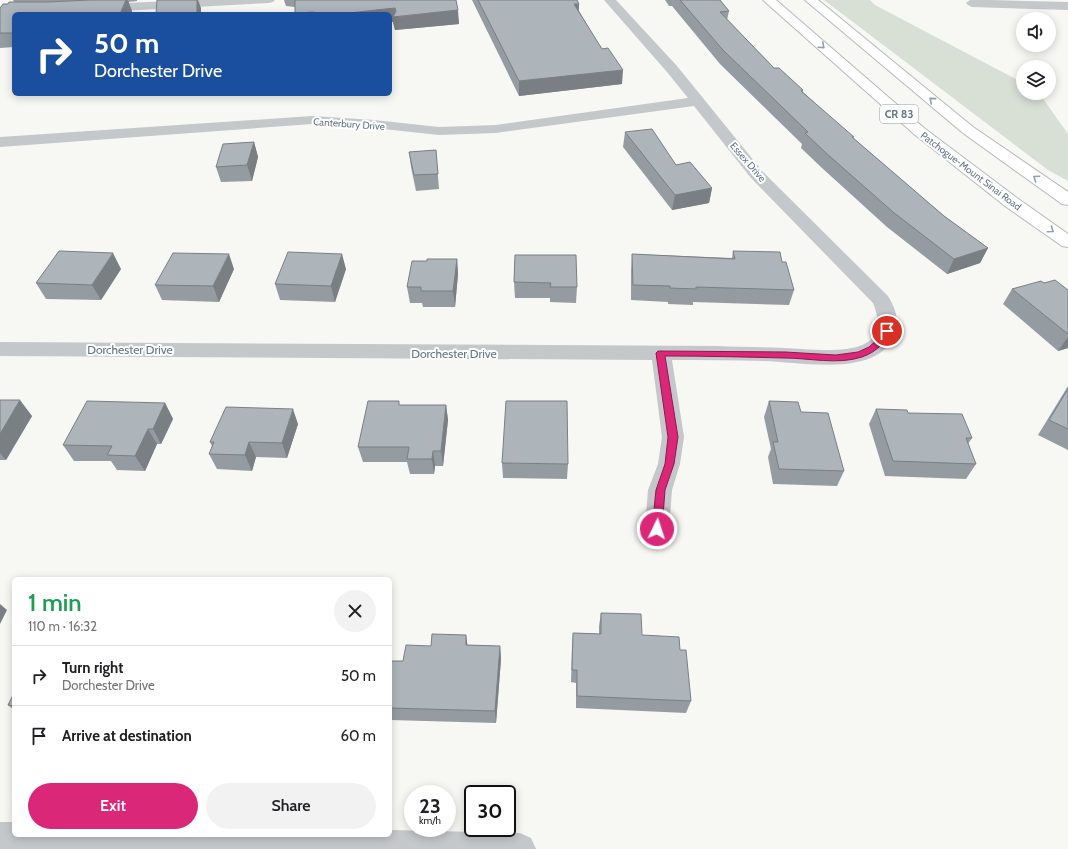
<!DOCTYPE html>
<html lang="en">
<head>
<meta charset="utf-8">
<style>
	:root { --surface:#fff; --page:#f2f2f2; --text:#202124; --muted:#757577; --line:#e0e0e0; --accent:#db2777 }
	body { margin:0; font-family:Cabin,sans-serif; background:var(--page); color:var(--text); height:100vh; display:flex; flex-direction:column; font-size:15px; white-space:nowrap }
	* { box-sizing:border-box; margin:0 }
	p { font-size:13px; color:var(--muted) }
	.icon { flex:none; width:22px; height:22px; fill:none; stroke:currentColor; stroke-width:2; stroke-linecap:round; stroke-linejoin:round }
	.map { position:relative; flex:1; overflow:hidden }
	.panel { position:absolute; left:12px; top:577px; width:380px; height:260px; display:flex; flex-direction:column; background:var(--surface); border-radius:6px; box-shadow:0 2px 10px #0003 }
	.panel>* { flex:none }
	.hud { position:absolute; left:12px; top:12px; width:380px; height:84px; border-radius:6px; box-shadow:0 2px 10px #0003; background:#1a4fa0; color:#fff; overflow:hidden }
	.fabs { position:absolute; left:1016px; top:12px; display:grid; gap:8px }
	.fabs a { display:grid; place-items:center; width:40px; height:40px; border-radius:50%; background:var(--surface); box-shadow:0 2px 10px #0003; font-size:20px }
	.speed { position:absolute; left:404px; top:785px; display:flex; gap:8px; font-size:20px; font-weight:700; text-align:center }
	.speed>* { display:grid; place-content:center; width:52px; height:52px; border-radius:50%; background:var(--surface); box-shadow:0 2px 10px #0003; line-height:1 }
	.speed small { font-size:10px; font-weight:400 }
	.speed .limit { border:2px solid #111; border-radius:6px; background:#fff; color:#111 }
	.pin { position:absolute; display:grid; place-items:center; width:34px; height:34px; color:#fff; margin:-17px; border:2px solid #fff; border-radius:50%; box-shadow:0 1px 4px #0007 }
	.me { position:absolute; width:44px; margin:-22px; rotate:4deg; stroke-linejoin:round; filter:drop-shadow(0 0 3px #0008) }
	.turn { display:flex; align-items:center; gap:14px; height:84px; padding:0 16px; font-size:18px }
	.turn .icon { width:52px; height:52px; stroke-width:2.5 }
	.turn b { display:block; font-size:28px; line-height:34px }
	.round { display:grid; place-items:center; flex:none; width:42px; height:42px; border-radius:21px; background:var(--page) }
	.headline { display:flex; align-items:center; justify-content:space-between; height:68px; padding:0 16px }
	h1 { font-size:24px; font-weight:600; line-height:30px; color:#1e9e55 }
	.action { display:flex; gap:8px; margin-top:auto; padding:8px 16px }
	.action a { flex:1; height:46px; border-radius:24px; background:var(--accent); color:#fff; font-size:16px; font-weight:600; line-height:46px; text-align:center }
	.action a+a { background:var(--page); color:var(--text) }
	ul { padding:0; list-style:none }
	li { display:flex; align-items:center; gap:12px; height:60px; padding:0 16px; border-top:1px solid var(--line) }
	li div { flex:1 }
	li b { display:block; font-size:15px }
	li em { font-style:normal }
	.map>svg:first-child { display:block }
	.green { fill:#d8dfd5 }
	.lines { fill:none; stroke-linecap:round; stroke-linejoin:round }
	.highway-casing { stroke:#b6babd; stroke-width:2 }
	.street { fill:#c4c8cb; fill-rule:evenodd }
	.highway { fill:#fff; fill-rule:evenodd }
	.wall { fill:#959ca1 }
	.shaded-wall { fill:#797f83 }
	.building { fill:#adb5bb; stroke:#797f83 }
	.oneway { stroke:#929eaa }
	.route { fill:#db2777; stroke:#8e194d }
	.labels { text-anchor:middle; dominant-baseline:central; stroke-width:4; stroke-linejoin:round; paint-order:stroke }
	.far-street-label { font-size:10px; fill:#647586; stroke:#fff }
	.shield { fill:#fff; stroke:#929eaa; stroke-width:1 }
	.shield-label { font-size:11px; font-weight:bold; fill:#647586 }
	.street-label { font-size:12px; fill:#647586; stroke:#fff }
</style>
</head>
<body>
<div class="map">
<svg width="1068" height="849" viewBox="0 0 1068 849">
	<rect width="100%" height="100%" fill="#f7f7f4"/>
	<polygon class="green" points="824,0 870,0 875,5 1023,83 1023,93 1039,93 1068,134 1068,181 1048,170"/>
	<g class="lines">
		<defs>
			<g id="highway">
				<polygon points="763,0 776,0 924,128 1017,198 1068,234 1068,247 1062,246 1005,206 914,134"/>
				<polygon points="805,0 818,0 973,127 1068,192 1068,205 1062,204 963,133"/>
			</g>
		</defs>
		<use href="#highway" class="highway-casing"/>
		<g class="street">
			<polygon points="195,0 275,0 273,2 269,3 101,12 97,11 95,8 97,5 101,4"/>
			<path d="M604,0H616L677,66L763,172L888,296C896,309 901,324 893,339C872,377 800,362 764,361C733,360 703,360 672,360L684,437L680,464L672,490L669,529L666,536L657,539L648,536L645,529L648,490L658,464L662,437L652,360L0,356V342L717,346C739,347 762,347 784,348C818,349 898,363 873,303L751,178L694,106L496,133L439,135L374,128L312,124L0,147V137L312,116L374,120L439,127L496,125L688,98L667,72Z"/>
			<polygon points="989,0 1068,2 1068,10 972,7 968,5 966,3 970,0"/>
			<polygon points="0,822 14,822 14,835 390,835 390,830 520,833 531,838 536,849 0,849"/>
		</g>
		<use href="#highway" class="highway"/>
	</g>
	<g class="wall">
		<polygon points="13,0 137,0 137,1 128,2 132,11 131,14 14,14 14,47 0,48 0,8 8,4 14,2"/>
		<polygon points="284,0 456,0 459,24 395,30 393,22 390,22 390,14 296,14 295,7 286,6"/>
		<polygon points="472,0 577,0 579,4 579,11 622,84 519,96"/>
		<polygon points="665,0 720,0 729,11 727,20 774,68 803,90 803,92 853,138 944,216 988,248 980,263 947,274 887,227 822,168 801,148 802,144 720,64 672,6 669,6"/>
		<polygon points="625,132 712,188 709,203 672,210 623,147"/>
		<polygon points="254,142 258,157 252,181 221,182 216,167"/>
		<polygon points="436,150 439,189 416,191 411,167 409,152"/>
		<polygon points="733,251 782,262 794,290 789,305 693,302 693,305 668,304 668,302 631,300 631,270 632,254 732,258"/>
		<polygon points="515,255 577,287 576,303 550,302 550,298 515,298 514,282"/>
		<polygon points="457,259 458,274 455,307 423,307 422,303 410,303 407,287 427,261"/>
		<polygon points="121,269 101,300 46,299 36,283"/>
		<polygon points="234,269 219,302 162,300 155,285"/>
		<polygon points="346,269 335,302 280,300 275,284"/>
		<polygon points="1044,283 1068,290 1068,348 1058,351 1003,304 1012,289"/>
		<polygon points="1068,386 1068,450 1038,435"/>
		<polygon points="0,400 32,416 6,460 0,460"/>
		<polygon points="769,401 801,412 844,471 837,486 773,484 768,457 771,449 764,417"/>
		<polygon points="165,403 173,419 161,444 157,444 145,471 117,470 111,461 74,461 63,445"/>
		<polygon points="400,405 446,405 448,420 443,466 435,466 434,474 410,474 407,462 363,462 358,447"/>
		<polygon points="876,409 972,438 968,444 976,464 966,479 885,476 869,424"/>
		<polygon points="298,424 287,458 256,457 252,471 217,469 209,454 212,446 210,442"/>
		<polygon points="502,463 568,464 567,479 503,478"/>
		<polygon points="601,613 642,635 680,650 691,701 686,713 576,708 576,683 571,682 572,646 573,633 599,634 599,626"/>
		<polygon points="467,645 500,646 501,659 496,723 390,720 390,669 431,646"/>
		<polygon points="14,693 14,710 8,705"/>
	</g>
	<g class="shaded-wall">
		<polygon points="126,0 128,0 132,11 131,14 120,14"/>
		<polygon points="197,0 198,0 201,8 201,14 197,14"/>
		<polygon points="574,4 579,4 578,17"/>
		<polygon points="395,8 396,17 458,10 459,24 395,30 393,22 390,22 390,14 339,14"/>
		<polygon points="623,70 622,84 519,96 519,81"/>
		<polygon points="254,142 258,157 252,181 247,165"/>
		<polygon points="712,188 709,203 672,210 675,195"/>
		<polygon points="988,248 980,263 947,274 954,259"/>
		<polygon points="113,253 121,269 101,300 92,285"/>
		<polygon points="229,254 234,269 219,302 213,286"/>
		<polygon points="342,254 346,269 335,302 331,286"/>
		<polygon points="457,259 458,274 455,307 453,291"/>
		<polygon points="1068,337 1068,348 1058,351"/>
		<polygon points="20,400 32,416 6,460 0,453 0,434"/>
		<polygon points="165,403 173,419 161,444 153,429"/>
		<polygon points="446,405 448,420 443,466 441,451"/>
		<polygon points="293,409 298,424 287,458 282,443"/>
		<polygon points="148,429 157,444 145,471 135,456"/>
		<polygon points="249,442 256,457 252,471 245,455"/>
		<polygon points="433,451 435,466 434,474 432,459"/>
		<polygon points="0,604 7,610 0,624"/>
		<polygon points="466,635 468,648 466,645"/>
		<polygon points="500,646 501,659 496,723 495,711"/>
	</g>
	<g class="building">
		<polygon points="90,0 126,0 120,14 14,14 14,33 0,33 0,8 3,4 8,4 9,2 47,2"/>
		<polygon points="157,0 197,0 197,14 156,14"/>
		<polygon points="295,0 456,0 458,10 393,17 396,11 395,8 339,14 314,14 314,12 295,13"/>
		<polygon points="478,0 577,0 579,4 574,4 602,49 608,48 623,70 519,81"/>
		<polygon points="680,0 720,0 729,11 720,12 774,68 779,68 803,90 801,91 854,137 852,137 944,216 988,248 954,259 893,212 826,153 805,133 808,132 723,50"/>
		<polygon points="652,129 676,165 690,162 712,188 675,195 625,132"/>
		<polygon points="254,142 247,165 216,167 223,144"/>
		<polygon points="436,150 438,174 414,175 409,152"/>
		<polygon points="59,251 113,253 92,285 36,283"/>
		<polygon points="733,251 780,252 782,262 786,262 794,290 696,287 696,289 670,288 670,286 633,285 632,254 735,259"/>
		<polygon points="288,252 342,254 331,286 275,284"/>
		<polygon points="173,253 229,254 213,286 155,285"/>
		<polygon points="515,255 576,255 577,287 550,287 551,283 514,282"/>
		<polygon points="427,259 457,259 453,291 421,291 421,287 407,287 412,261 427,261"/>
		<polygon points="1055,280 1068,290 1068,334 1012,289 1041,281 1044,283"/>
		<polygon points="1068,389 1068,429 1049,420"/>
		<polygon points="0,400 20,400 0,434"/>
		<polygon points="87,401 165,403 153,429 148,429 135,456 107,455 112,446 63,445"/>
		<polygon points="368,401 399,401 399,405 446,405 441,451 433,451 432,459 407,459 409,447 358,447"/>
		<polygon points="506,401 567,401 568,464 502,463"/>
		<polygon points="769,401 798,402 801,412 828,413 844,471 779,469 773,442 778,442"/>
		<polygon points="226,407 293,409 282,443 249,442 245,455 209,454 214,442 210,442"/>
		<polygon points="876,409 907,410 908,413 962,414 972,438 966,438 976,464 893,461"/>
		<polygon points="601,613 641,614 642,635 679,637 680,650 686,650 691,701 577,696 577,670 572,670 573,633 601,634"/>
		<polygon points="432,634 466,635 466,645 500,646 495,711 390,708 390,669 391,661 403,661 406,645 431,646"/>
		<polygon points="14,693 14,706 8,705"/>
	</g>
	<defs><path id="oneway-chevron" d="M-2-3.5L2.5 0L-2 3.5" fill="none" stroke-width="1.6" stroke-linecap="round" stroke-linejoin="round"/></defs>
	<g class="oneway">
		<use href="#oneway-chevron" transform="translate(822 46) rotate(42)"/>
		<use href="#oneway-chevron" transform="translate(932 100) rotate(-140)"/>
		<use href="#oneway-chevron" transform="translate(1036 178) rotate(-145)"/>
		<use href="#oneway-chevron" transform="translate(1051 230) rotate(35)"/>
	</g>
	<path class="route" d="M884,329H887L891,331C884,344 876,352 862,357C838,365 809,358 784,358C744,357 705,356 665,356L678,437L674,464L665,490L662,529L661,532L657,534L654,532L652,529L656,490L665,464L668,437L656,353L658,351L785,352L836,355L858,352L869,347L878,339Z"/>
	<g class="labels">
		<g class="far-street-label">
			<text transform="translate(349 124) rotate(4)">Canterbury Drive</text>
			<text transform="translate(748 162) rotate(49)">Essex Drive</text>
			<text transform="translate(971 171) rotate(37)">Patchogue-Mount Sinai Road</text>
		</g>
		<rect class="shield" x="880" y="105" width="38" height="18" rx="3"/>
		<g class="shield-label">
			<text x="899" y="114">CR 83</text>
		</g>
		<g class="street-label">
			<text x="130" y="349">Dorchester Drive</text>
			<text x="454" y="353">Dorchester Drive</text>
		</g>
	</g>
</svg>
<div class="fabs">
<a><svg class="icon" aria-label="sound" viewBox="0 0 24 24"><path d="M4 9h4l5-4v14l-5-4H4zM17 9q2 3 0 6"/></svg></a>
<a><svg class="icon" aria-label="layers" viewBox="0 0 24 24"><path d="M12 4l9 5-9 5-9-5zM3 14l9 5 9-5"/></svg></a>
</div>
<div class="speed"><div>23<small>km/h</small></div><div class="limit">30</div></div>
<div class="pin" style="left:887px;top:331px;background:#d93025"><svg class="icon" aria-label="arrive" viewBox="0 0 24 24"><path d="M6 21V4h12l-3 4 3 4H6"/></svg></div>
<svg class="me" style="left:657px;top:529px" viewBox="-20 -20 40 40"><circle r="17" fill="#db2777" stroke="#fff" stroke-width="3"/><path d="M0-11L8 9 0 5-8 9z" fill="#fff"/></svg>
<div class="hud">
<div class="turn"><svg class="icon" aria-label="right" viewBox="0 0 24 24"><path d="M7 20v-9h11M14 6l5 5-5 5"/></svg><div><b>50 m</b>Dorchester Drive</div></div>
</div>
<section class="panel">
<div class="headline"><div><h1>1 min</h1><p>110 m · 16:32</p></div><a class="round"><svg class="icon" aria-label="close" viewBox="0 0 24 24"><path d="M6 6l12 12M18 6L6 18"/></svg></a></div>
<ul>
<li><svg class="icon" aria-label="right" viewBox="0 0 24 24"><path d="M7 20v-9h11M14 6l5 5-5 5"/></svg><div><b>Turn right</b><p>Dorchester Drive</p></div><em>50 m</em></li>
<li><svg class="icon" aria-label="arrive" viewBox="0 0 24 24"><path d="M6 21V4h12l-3 4 3 4H6"/></svg><div><b>Arrive at destination</b></div><em>60 m</em></li>
</ul>
<div class="action"><a>Exit</a><a>Share</a></div>
</section>
</div>
</body>
</html>
